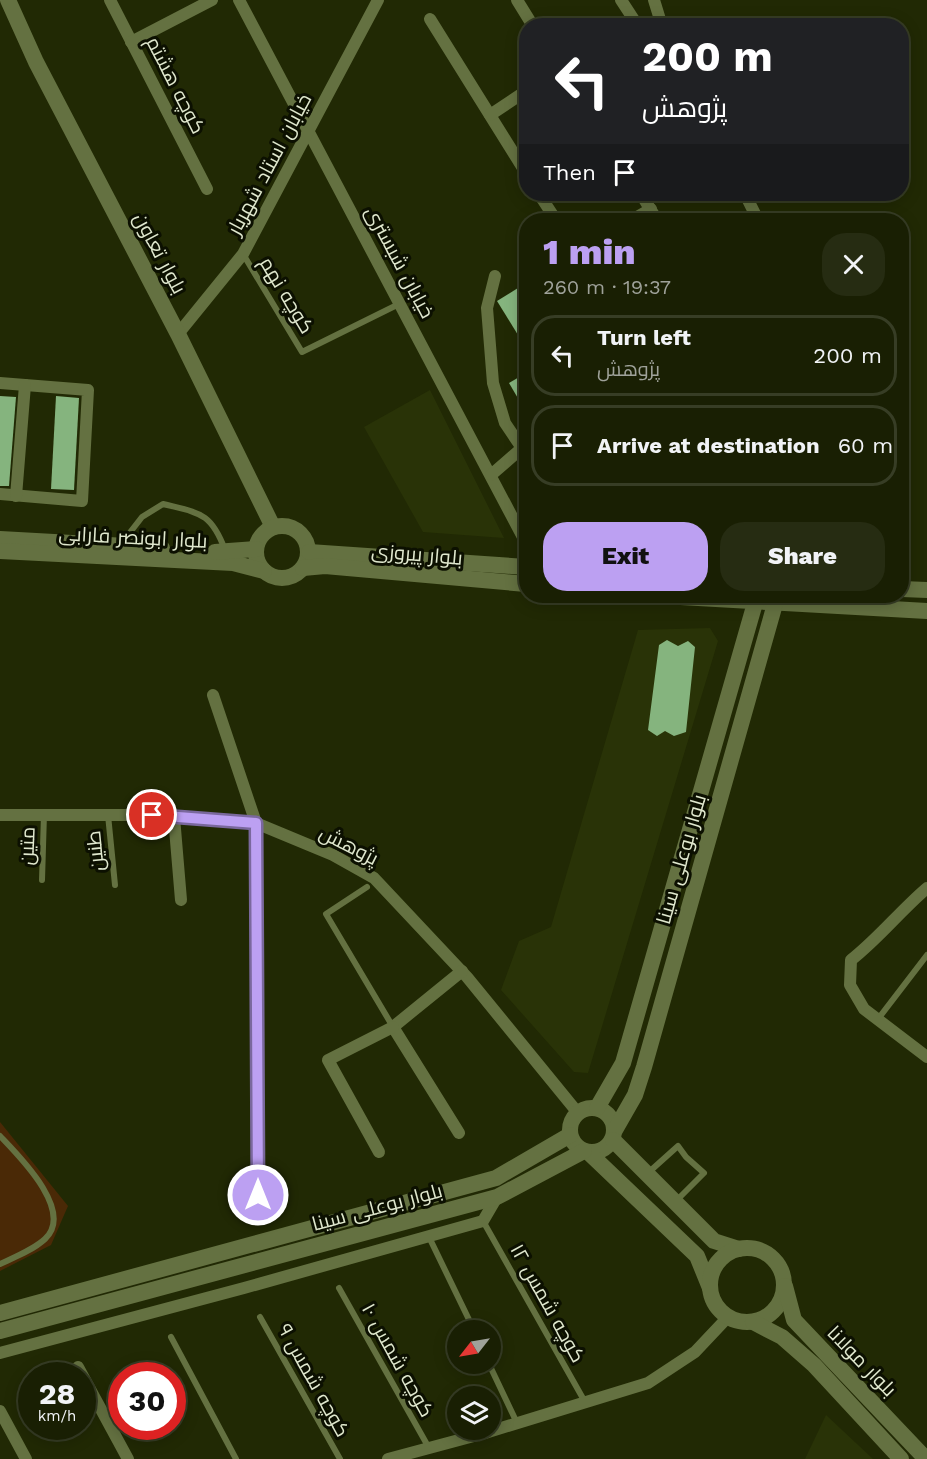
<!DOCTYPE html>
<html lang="en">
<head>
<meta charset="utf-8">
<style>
	:root { --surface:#191f03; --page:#262c12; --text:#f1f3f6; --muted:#9fa29a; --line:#373d25; --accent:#bca0f2 }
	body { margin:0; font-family:"Work Sans",Cairo,sans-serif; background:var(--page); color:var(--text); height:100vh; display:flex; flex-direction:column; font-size:22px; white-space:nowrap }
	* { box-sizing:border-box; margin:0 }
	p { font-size:20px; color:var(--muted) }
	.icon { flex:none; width:33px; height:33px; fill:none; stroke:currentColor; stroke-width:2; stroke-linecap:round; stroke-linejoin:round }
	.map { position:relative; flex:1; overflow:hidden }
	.details { position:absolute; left:519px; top:213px; width:390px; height:390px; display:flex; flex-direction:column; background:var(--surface); border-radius:24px; box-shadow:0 3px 15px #0003,0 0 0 2px var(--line) }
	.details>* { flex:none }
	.guide { position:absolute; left:519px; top:18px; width:390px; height:183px; border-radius:24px; box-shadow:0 3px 15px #0003,0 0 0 2px var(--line); background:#202124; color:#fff; overflow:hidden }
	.needle { width:39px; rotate:239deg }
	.controls { position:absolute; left:447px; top:1320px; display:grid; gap:12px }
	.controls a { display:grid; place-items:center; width:54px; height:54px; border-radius:50%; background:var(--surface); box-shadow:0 3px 15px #0003,0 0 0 2px var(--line); font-size:30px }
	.speed { position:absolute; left:18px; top:1362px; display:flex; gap:12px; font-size:30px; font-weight:700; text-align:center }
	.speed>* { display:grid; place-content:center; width:78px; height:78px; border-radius:50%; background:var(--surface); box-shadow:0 3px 15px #0003,0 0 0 2px var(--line); line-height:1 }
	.speed small { font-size:15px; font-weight:400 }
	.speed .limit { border:9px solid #d22; background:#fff; color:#111 }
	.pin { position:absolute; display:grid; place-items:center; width:51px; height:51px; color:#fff; margin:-26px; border:3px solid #fff; border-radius:50%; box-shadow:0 2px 6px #0007 }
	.me { position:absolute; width:66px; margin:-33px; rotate:0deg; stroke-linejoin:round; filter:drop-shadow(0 0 4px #0008) }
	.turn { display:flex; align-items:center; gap:21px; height:126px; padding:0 24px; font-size:27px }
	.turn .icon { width:78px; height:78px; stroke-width:2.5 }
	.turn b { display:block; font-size:42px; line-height:51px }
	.then { display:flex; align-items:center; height:57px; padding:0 24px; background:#0003; gap:12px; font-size:22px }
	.round { display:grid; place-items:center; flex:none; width:63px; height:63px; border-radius:24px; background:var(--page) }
	.summary { display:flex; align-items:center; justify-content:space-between; height:102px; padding:0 24px }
	h1 { font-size:36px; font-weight:800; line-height:45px; color:var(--accent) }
	.cta { display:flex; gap:12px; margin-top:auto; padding:12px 24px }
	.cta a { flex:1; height:69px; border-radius:24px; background:var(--accent); color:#111; font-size:24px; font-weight:800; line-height:69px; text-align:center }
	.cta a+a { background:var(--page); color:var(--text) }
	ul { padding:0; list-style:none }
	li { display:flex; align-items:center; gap:18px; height:81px; margin:0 12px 9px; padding:0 12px; border:3px solid var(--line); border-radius:24px }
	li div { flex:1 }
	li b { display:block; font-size:22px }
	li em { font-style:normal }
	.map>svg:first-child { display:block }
	.built { fill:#293307 }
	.green { fill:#4a2906 }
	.building { fill:#85b47e }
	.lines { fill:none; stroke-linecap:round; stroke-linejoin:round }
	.lane { stroke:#647141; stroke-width:6 }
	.street { stroke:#647141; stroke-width:12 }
	.secondary { stroke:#647141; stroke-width:16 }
	.route-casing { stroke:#7a689d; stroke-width:15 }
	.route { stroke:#bca0f2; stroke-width:10 }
	.labels { text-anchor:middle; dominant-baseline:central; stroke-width:6; stroke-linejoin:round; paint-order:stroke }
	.street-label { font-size:20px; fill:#e0e8ce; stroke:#0c1001 }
</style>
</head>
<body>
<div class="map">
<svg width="927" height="1459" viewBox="0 0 927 1459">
	<rect width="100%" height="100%" fill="#212904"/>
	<g class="built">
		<polygon points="430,390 504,538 423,532 364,427"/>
		<polygon points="710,628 718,641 588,1073 574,1072 501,990 519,941 551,927 638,630"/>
		<polygon points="826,1415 873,1459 805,1459"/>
	</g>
	<polygon class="green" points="0,1122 68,1206 51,1245 0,1271"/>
	<g class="building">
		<polygon points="526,283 526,348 497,301"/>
		<polygon points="526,373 526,412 509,383"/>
		<polygon points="0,396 16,397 9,486 0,486"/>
		<polygon points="56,396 79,398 74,490 51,489"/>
		<polygon points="667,640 678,646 688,641 695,647 686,732 674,736 665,731 657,736 648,730 659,645"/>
	</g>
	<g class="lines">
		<g class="lane">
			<polyline points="243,254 302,352 399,304"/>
			<path d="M121,544L142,517L163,504C199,513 211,512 225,550"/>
			<polyline points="108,815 115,885"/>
			<polyline points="42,880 44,814"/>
			<polyline points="367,887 326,914 393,1027"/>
			<polyline points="878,1019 927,955"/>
			<path d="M0,1136C19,1156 75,1211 45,1239C33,1250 15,1257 0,1264"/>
			<polyline points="649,1172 678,1146 686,1157 704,1173 677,1200"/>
			<polyline points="483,1221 585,1402"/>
			<polyline points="429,1237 474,1330"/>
			<polyline points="339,1288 429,1448"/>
			<polyline points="260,1317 340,1459"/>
			<polyline points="171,1337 236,1459"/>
			<polyline points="489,1364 517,1423"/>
		</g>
		<g class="street">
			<polyline points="110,0 207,189"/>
			<polyline points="239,0 526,543"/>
			<polyline points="517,0 533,26"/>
			<polyline points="621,0 638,26"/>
			<polyline points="654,0 662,26"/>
			<polyline points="430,19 526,173"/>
			<polyline points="131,42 212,0"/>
			<polyline points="490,115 526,91"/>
			<polyline points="539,194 556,220"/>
			<polyline points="641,194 657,220"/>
			<polyline points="745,194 758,220"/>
			<polyline points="632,220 651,209"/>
			<polyline points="495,276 487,308 493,383 505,423 526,454"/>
			<polyline points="178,334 243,254 378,0"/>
			<polyline points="0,383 88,390 82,501 0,494"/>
			<polyline points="491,475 522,448"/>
			<polyline points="16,496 25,385"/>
			<polyline points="213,695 256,823 257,1195"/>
			<polyline points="0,815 152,815 256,823 333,855 374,878 467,977 578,1113"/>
			<polyline points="174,817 181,900"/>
			<path d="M927,888C900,911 879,938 851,960L850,985L864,1009L927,1057"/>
			<polyline points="459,1133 393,1027 462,971"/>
			<polyline points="379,1152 328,1060 393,1027"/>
			<polyline points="0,1353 244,1288 483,1221 497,1197"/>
			<polyline points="78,1367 128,1459"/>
			<polyline points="0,1411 26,1459"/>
			<polyline points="388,1459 485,1433 648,1383 695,1352 728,1317"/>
		</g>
		<g class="secondary">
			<polyline points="8,0 36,62 178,334 273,527"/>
			<circle cx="282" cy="552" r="26"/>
			<polyline points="0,539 162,548"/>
			<polyline points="0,551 233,563 264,571"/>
			<polyline points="215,552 256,549"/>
			<polyline points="309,552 526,567"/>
			<polyline points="303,568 325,566 526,584"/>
			<polyline points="902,589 927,590"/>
			<polyline points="663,596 927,611"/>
			<circle cx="592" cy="1130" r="22"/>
			<polyline points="597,1108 623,1063 755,603 762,596"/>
			<polyline points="615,1130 635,1095 644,1067 775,604 774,596"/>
			<polyline points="613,1140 714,1241 739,1249"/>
			<polyline points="588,1152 697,1256 710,1288"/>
			<circle cx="747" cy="1285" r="37"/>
			<polyline points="785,1286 794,1320 926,1459"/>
			<polyline points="0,1313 496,1178 570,1135"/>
			<polyline points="753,1322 782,1337 814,1365 901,1459"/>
			<polyline points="0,1331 497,1197 584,1151"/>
		</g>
	</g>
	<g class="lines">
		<defs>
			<polyline id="route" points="152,815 256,823 258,1195"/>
		</defs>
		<use href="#route" class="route-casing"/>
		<use href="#route" class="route"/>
	</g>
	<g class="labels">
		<g class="street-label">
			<text transform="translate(176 85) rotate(63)">کوچه هشتم</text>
			<text transform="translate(269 164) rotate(-62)">خیابان استاد شهریار</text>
			<text transform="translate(160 253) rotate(62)">بلوار تعاون</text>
			<text transform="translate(400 262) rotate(62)">خیابان شبستری</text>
			<text transform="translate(287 295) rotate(59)">کوچه نهم</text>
			<text transform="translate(133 537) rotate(3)">بلوار ابونصر فارابی</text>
			<text transform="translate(417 554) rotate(5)">بلوار پیروزی</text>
			<text transform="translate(349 845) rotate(27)">پژوهش</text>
			<text transform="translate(27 846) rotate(-88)">متین</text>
			<text transform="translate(95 851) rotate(-96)">طنین</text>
			<text transform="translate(681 859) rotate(-74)">بلوار بوعلی سینا</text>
			<text transform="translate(377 1207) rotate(-15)">بلوار بوعلی سینا</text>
			<text transform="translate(548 1303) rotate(61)">کوچه شمس ۱۲</text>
			<text transform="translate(398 1360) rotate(61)">کوچه شمس ۱۰</text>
			<text transform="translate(862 1361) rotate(46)">بلوار مولانا</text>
			<text transform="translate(314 1380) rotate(61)">کوچه شمس ۹</text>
		</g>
	</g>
</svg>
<div class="controls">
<a><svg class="needle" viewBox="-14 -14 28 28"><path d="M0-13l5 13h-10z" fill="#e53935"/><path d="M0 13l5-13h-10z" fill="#9fa29a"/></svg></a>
<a><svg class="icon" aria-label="layers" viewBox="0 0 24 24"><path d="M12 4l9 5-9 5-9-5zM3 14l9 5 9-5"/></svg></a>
</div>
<div class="speed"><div>28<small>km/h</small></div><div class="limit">30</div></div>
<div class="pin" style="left:152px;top:815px;background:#d93025"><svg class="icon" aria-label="arrive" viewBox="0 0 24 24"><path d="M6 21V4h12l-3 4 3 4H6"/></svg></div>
<svg class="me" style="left:258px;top:1195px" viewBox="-20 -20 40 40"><circle r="17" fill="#bca0f2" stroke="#fff" stroke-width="3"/><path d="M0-11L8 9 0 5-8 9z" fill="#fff"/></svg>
<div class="guide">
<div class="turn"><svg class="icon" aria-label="left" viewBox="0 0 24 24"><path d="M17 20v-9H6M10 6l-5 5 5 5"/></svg><div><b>200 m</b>پژوهش</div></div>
<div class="then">Then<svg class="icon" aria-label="arrive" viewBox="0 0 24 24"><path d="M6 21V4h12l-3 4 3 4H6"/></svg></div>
</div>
<section class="details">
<div class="summary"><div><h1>1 min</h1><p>260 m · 19:37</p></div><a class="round"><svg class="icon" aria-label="close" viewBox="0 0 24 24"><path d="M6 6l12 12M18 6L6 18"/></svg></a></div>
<ul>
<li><svg class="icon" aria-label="left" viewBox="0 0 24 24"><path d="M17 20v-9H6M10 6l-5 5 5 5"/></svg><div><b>Turn left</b><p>پژوهش</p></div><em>200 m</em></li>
<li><svg class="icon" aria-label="arrive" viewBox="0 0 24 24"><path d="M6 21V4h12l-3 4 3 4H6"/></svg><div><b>Arrive at destination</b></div><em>60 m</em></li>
</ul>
<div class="cta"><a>Exit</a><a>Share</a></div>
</section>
</div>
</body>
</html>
